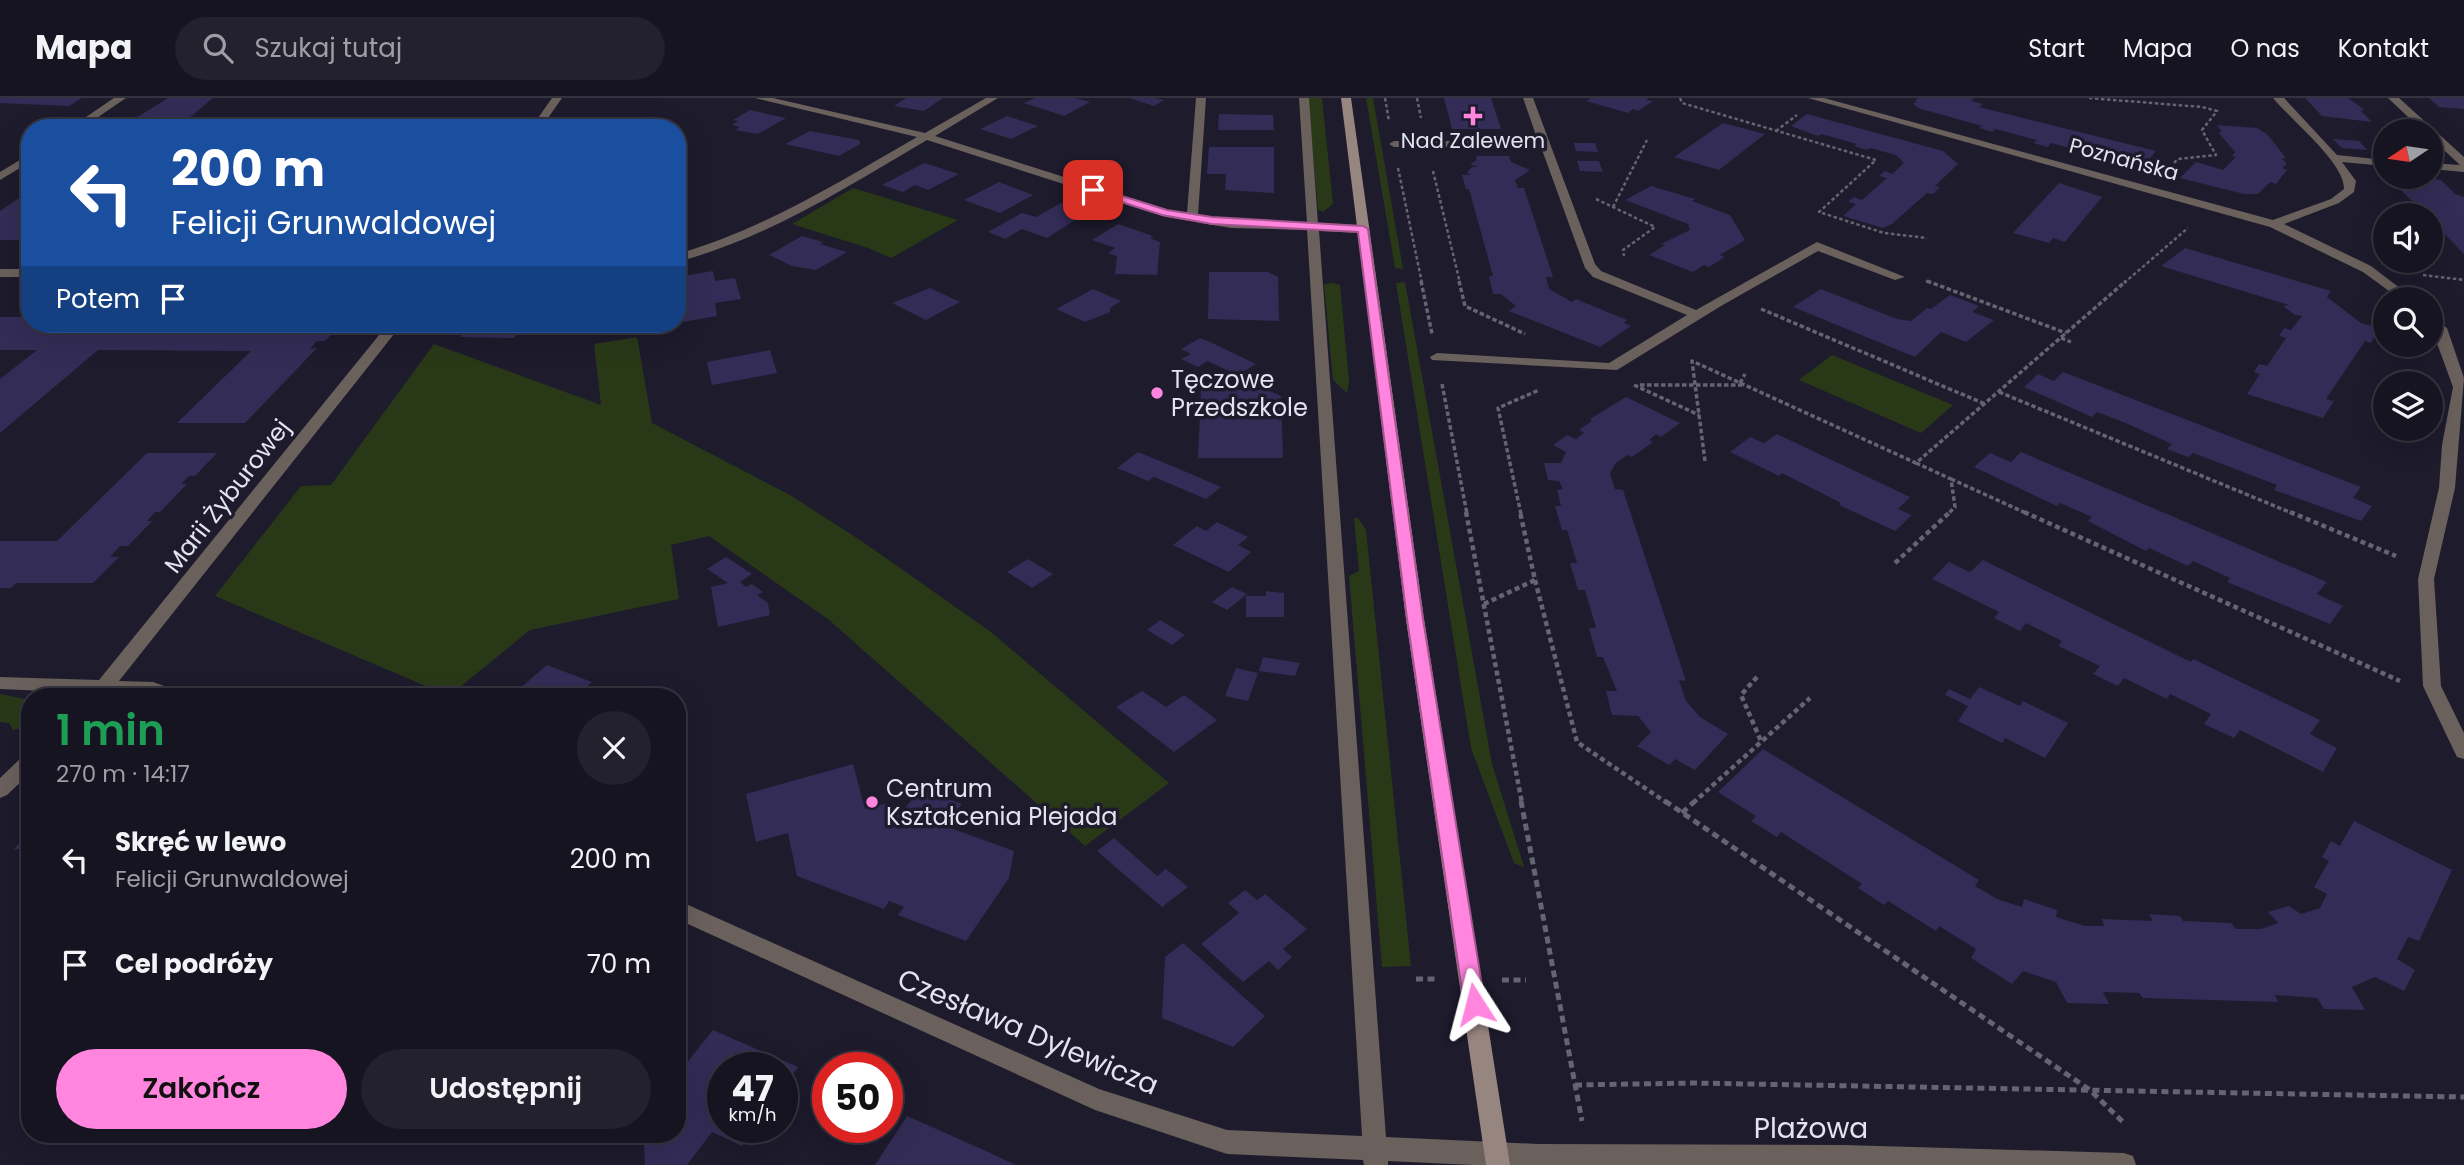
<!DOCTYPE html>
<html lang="pl">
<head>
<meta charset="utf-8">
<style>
	:root { --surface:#161421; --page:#23212e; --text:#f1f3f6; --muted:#9e9ea5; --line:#35333f; --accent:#ff85de }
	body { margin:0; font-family:Poppins,sans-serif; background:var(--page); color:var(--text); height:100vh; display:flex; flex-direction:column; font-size:26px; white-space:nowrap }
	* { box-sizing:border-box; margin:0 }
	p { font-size:23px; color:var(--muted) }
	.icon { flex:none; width:38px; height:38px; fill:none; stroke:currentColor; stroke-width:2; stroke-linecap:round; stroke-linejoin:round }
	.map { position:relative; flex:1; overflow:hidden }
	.panel { position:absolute; left:21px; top:590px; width:665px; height:455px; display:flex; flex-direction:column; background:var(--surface); border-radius:28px; box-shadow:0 7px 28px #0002,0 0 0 2px var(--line) }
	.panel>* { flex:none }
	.top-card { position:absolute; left:21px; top:21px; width:665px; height:214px; border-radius:28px; box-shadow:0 7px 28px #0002,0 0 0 2px var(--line); background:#1a4fa0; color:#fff; overflow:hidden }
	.needle { width:46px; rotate:257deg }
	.controls { position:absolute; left:2373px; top:21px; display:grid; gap:14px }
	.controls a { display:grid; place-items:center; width:70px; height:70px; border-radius:50%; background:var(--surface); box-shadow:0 7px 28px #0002,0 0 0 2px var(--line); font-size:35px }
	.speed { position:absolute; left:707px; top:954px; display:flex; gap:14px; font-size:35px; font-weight:700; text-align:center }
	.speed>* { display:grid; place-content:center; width:91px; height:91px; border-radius:50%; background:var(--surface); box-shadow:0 7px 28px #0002,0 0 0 2px var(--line); line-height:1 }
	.speed small { font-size:18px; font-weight:400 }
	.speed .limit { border:10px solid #d22; background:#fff; color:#111 }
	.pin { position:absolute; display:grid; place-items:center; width:60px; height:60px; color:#fff; margin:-30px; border-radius:14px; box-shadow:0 4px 10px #0006 }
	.me { position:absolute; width:77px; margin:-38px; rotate:351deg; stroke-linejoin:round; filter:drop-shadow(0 0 5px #0008) }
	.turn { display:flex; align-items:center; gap:24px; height:147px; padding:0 35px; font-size:32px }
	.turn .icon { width:91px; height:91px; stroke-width:2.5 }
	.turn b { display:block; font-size:49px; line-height:60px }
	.then { display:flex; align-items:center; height:66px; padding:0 35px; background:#0003; gap:14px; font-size:26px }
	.round { display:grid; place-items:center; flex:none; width:74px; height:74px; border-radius:37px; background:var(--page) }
	.overview { display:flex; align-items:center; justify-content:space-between; height:119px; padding:0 35px }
	h1 { font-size:42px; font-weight:600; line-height:52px; color:#1e9e55 }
	.primary-button { display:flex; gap:14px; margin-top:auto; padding:14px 35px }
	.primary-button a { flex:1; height:80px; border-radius:42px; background:var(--accent); color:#111; font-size:28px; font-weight:600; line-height:80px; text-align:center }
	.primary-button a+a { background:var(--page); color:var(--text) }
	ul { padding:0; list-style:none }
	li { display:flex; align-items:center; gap:21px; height:105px; padding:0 35px }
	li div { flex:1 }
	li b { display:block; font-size:26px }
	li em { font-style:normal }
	header { display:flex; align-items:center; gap:42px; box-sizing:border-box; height:98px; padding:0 35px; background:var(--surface); border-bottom:2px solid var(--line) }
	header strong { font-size:33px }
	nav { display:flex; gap:38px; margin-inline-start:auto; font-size:24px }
	.search { width:490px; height:63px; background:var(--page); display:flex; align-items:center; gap:18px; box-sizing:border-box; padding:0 24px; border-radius:38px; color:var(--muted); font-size:26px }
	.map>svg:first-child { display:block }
	.green { fill:#293918 }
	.building { fill:#332c56 }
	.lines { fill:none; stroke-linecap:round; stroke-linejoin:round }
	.path-far3 { stroke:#656473; stroke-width:2.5; stroke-dasharray:3.5 2.5; stroke-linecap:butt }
	.path-far2 { stroke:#656473; stroke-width:3.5; stroke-dasharray:4.5 2.5; stroke-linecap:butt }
	.path-far1 { stroke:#656473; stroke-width:4.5; stroke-dasharray:5 3.5; stroke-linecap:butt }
	.path { stroke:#656473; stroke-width:5; stroke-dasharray:7 4.5; stroke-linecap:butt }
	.street { fill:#6a605c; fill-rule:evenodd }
	.secondary { fill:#978580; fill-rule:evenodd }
	.route { fill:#ff85de; stroke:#a65690; stroke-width:2 }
	.poi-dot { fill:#ff85de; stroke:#1d1b2c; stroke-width:2.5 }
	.labels { text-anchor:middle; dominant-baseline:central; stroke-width:7; stroke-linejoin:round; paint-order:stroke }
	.far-poi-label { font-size:21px; fill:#e4e3f0; stroke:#1d1b2c }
	.far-street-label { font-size:21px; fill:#e4e3f0; stroke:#1d1b2c }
	.poi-label { font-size:24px; fill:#e4e3f0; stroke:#1d1b2c; text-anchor:start }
	.street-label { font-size:24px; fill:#e4e3f0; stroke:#1d1b2c }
	.near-street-label { font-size:28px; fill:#e4e3f0; stroke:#1d1b2c }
</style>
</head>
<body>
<header>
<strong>Mapa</strong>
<div class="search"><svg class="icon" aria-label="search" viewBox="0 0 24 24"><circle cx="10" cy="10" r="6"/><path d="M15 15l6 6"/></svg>Szukaj tutaj</div>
<nav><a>Start</a><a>Mapa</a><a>O nas</a><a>Kontakt</a></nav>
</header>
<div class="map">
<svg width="2464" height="1067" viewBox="0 0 2464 1067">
	<rect width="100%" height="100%" fill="#1d1b2c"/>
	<g class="green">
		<polygon points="1308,0 1322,0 1333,106 1323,114 1318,112"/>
		<polygon points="1366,0 1373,0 1403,171 1395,170"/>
		<polygon points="853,90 958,122 891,160 868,150 792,126"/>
		<polygon points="1405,184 1492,666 1524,769 1514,765 1471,650 1396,185"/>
		<polygon points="1333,185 1340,187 1349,283 1347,295 1333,282 1324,186"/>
		<polygon points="637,239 652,325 790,397 863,444 991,534 1169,685 1085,748 828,521 709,438 671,447 679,501 530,532 449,598 215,498 301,388 331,387 434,246 601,307 594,246"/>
		<polygon points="1832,257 1953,307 1921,335 1799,282"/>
		<polygon points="1354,420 1358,420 1366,432 1411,868 1382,869 1349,478 1359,473"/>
		<polygon points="0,596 30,602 30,628 13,632 9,625 0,624"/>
	</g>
	<g class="building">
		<polygon points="0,0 82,0 69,8 0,5"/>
		<polygon points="168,0 213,0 177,30 120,30"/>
		<polygon points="906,0 943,0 924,13 894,8"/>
		<polygon points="1035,0 1075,0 1090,4 1064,18 1024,5"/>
		<polygon points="1129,0 1155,0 1164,2 1154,8"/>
		<polygon points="1444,0 1491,0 1501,31 1452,31"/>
		<polygon points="1591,0 1649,0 1646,2 1653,3 1638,13 1633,11 1628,15 1586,3"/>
		<polygon points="1918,0 1974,0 1971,3 1983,6 1979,9 2156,53 2143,69 2116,62 2113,66 2098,62 2101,58 2051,45 2048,49 2033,45 2037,42 1995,31 1992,34 1979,30 1982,28 1918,10 1913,5 1917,5 1915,3"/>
		<polygon points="2305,0 2348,0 2365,12 2360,12 2372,24 2322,18"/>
		<polygon points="2429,0 2464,0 2464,11 2439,9"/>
		<polygon points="750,12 786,20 758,36 735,32 740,29 732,27 739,23 733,22"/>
		<polygon points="1219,16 1273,17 1274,32 1218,32"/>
		<polygon points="1807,16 1943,53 1958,66 1935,88 1940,89 1933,96 1927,95 1892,126 1883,130 1843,118 1856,106 1848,104 1854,99 1862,102 1887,80 1879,78 1885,73 1892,76 1904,65 1896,57 1870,50 1867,52 1854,48 1857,46 1821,36 1818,38 1791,28"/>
		<polygon points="1007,18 1038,28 1011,41 980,31"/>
		<polygon points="1723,25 1765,36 1719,72 1674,59"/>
		<polygon points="2217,27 2257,30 2267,36 2286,60 2282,60 2287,66 2282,70 2287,72 2276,86 2270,84 2258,96 2244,96 2180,80 2196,64 2223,72 2236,59 2232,58 2235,54 2218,34 2222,34"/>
		<polygon points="810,33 859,42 860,46 839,58 785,46"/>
		<polygon points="2333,41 2359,43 2367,52 2342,50"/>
		<polygon points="1574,45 1595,45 1598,54 1576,53"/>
		<polygon points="1209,49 1274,49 1274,95 1225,92 1226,76 1207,76"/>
		<polygon points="1476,58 1509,58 1511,64 1530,72 1515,82 1518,90 1524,90 1553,179 1546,179 1549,191 1572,204 1576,201 1627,222 1624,225 1631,228 1600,249 1509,213 1516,208 1501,196 1493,196 1489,178 1493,178 1469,91 1466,91 1462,77 1471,77 1467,75 1472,69 1478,69 1470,66 1477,62"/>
		<polygon points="1577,63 1599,63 1603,74 1580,73"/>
		<polygon points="924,65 959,76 928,92 915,87 903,94 882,87"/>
		<polygon points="2408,79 2441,82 2455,96 2464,99 2464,156 2431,122 2431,117 2426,117 2390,81 2411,82"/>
		<polygon points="999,84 1033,97 1000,115 964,102"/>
		<polygon points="2059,85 2102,99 2065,144 2053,140 2049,145 2013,135"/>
		<polygon points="1651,88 1695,101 1692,103 1730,117 1745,142 1720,157 1725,159 1709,169 1704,167 1693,174 1649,157 1665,147 1661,146 1690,132 1688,126 1625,102"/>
		<polygon points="30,93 30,137 23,142 0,142 0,113"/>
		<polygon points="1061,105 1086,115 1047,140 1022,131 1005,141 988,134 1022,115 1036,119"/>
		<polygon points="1118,126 1153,138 1150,140 1160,144 1157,177 1115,176 1117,158 1108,155 1115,150 1092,142"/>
		<polygon points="802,138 823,144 820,146 847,154 816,172 792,168 769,157"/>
		<polygon points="2185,150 2331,193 2327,199 2361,225 2379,230 2371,245 2365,243 2326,301 2334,303 2323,320 2247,296 2260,276 2254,274 2259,266 2267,268 2286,240 2279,238 2284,230 2291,232 2302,218 2295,217 2283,208 2289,207 2161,168"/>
		<polygon points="713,173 715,183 735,180 741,201 715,205 717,218 677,225 677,179"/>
		<polygon points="1209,174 1268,174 1278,179 1279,223 1208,221"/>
		<polygon points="930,190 960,204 926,222 892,205"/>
		<polygon points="1093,191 1121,203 1110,210 1110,214 1085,224 1056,211"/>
		<polygon points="1821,191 1897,221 1911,223 1927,210 1931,211 1950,197 1979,208 1972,214 1994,222 1966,244 1941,234 1915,259 1793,209"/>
		<polygon points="0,219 30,219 30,226 342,226 325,243 317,243 310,251 317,250 245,325 177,325 251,253 98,252 0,335 0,281 37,252 0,252"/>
		<polygon points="471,226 524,226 514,240 460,239"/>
		<polygon points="1200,240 1210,244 1256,266 1238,277 1207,263 1198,269 1181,261 1191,256 1181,251"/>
		<polygon points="770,252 777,275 712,287 707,264"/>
		<polygon points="2063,274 2361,389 2353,400 2372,408 2361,423 2274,392 2277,387 2193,355 2188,359 2167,351 2172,346 2128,326 2097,314 2092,319 2024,289 2038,276 2054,283"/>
		<polygon points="1201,292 1267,292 1281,298 1283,360 1198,360"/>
		<polygon points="1626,299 1680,325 1661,339 1656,336 1649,342 1653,344 1632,359 1627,357 1615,366 1610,376 1615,391 1623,392 1686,583 1679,582 1686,603 1700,619 1728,636 1695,672 1675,661 1669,667 1637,648 1651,634 1638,618 1612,617 1606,593 1617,593 1603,559 1597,559 1589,530 1596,530 1585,492 1578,492 1570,465 1577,465 1567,432 1562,432 1555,408 1561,408 1557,392 1563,391 1559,383 1548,382 1544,365 1561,365 1566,354 1553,347 1567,337 1576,341 1584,335 1579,332 1592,323 1590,321"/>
		<polygon points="1777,336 1910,399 1898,411 1912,417 1895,433 1839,407 1841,405 1782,375 1779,378 1730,354 1750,339 1764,345"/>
		<polygon points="1138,354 1184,373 1221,389 1206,401 1154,379 1148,383 1117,370"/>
		<polygon points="2021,354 2327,484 2317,496 2343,508 2330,526 2227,484 2230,480 2193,463 2188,468 2149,450 2146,453 2088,423 2092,419 2060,405 2057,408 1974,369 1990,355 2011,364"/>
		<polygon points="147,355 217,355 195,378 189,378 181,386 187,386 160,414 155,414 147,423 152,423 128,448 120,448 110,459 119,459 93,485 16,485 11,490 0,490 0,443 57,443"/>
		<polygon points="1217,424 1248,439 1238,447 1251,454 1229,474 1173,447 1197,428 1206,433"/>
		<polygon points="726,459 752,476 740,484 746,489 752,486 763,494 757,497 768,505 770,517 718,529 711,489 728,485 707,471"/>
		<polygon points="1028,461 1053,476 1032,490 1007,474"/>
		<polygon points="1983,462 2191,564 2193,561 2320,622 2310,636 2337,650 2323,674 2240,632 2234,640 2204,626 2211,616 2170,596 2167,601 2124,580 2118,588 2093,576 2100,568 2058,548 2062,543 2026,525 2020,533 1994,520 1999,514 1932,481 1949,464 1970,474"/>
		<polygon points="1232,489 1247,496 1227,512 1212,504"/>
		<polygon points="1266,493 1284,495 1284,519 1246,519 1246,498 1266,498"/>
		<polygon points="1160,522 1185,537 1172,547 1147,532"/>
		<polygon points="1263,559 1300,565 1295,578 1259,573"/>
		<polygon points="547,567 592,584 575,598 511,598"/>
		<polygon points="1236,570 1258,575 1248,603 1225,598"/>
		<polygon points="1979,589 2020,608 2023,603 2068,625 2045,660 2005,640 2002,645 1958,623 1968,608 1945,597 1949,591 1970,601"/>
		<polygon points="1142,593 1166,609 1184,597 1217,622 1174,654 1116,609"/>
		<polygon points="1763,651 1979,782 1975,788 1997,801 2022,809 2024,801 2057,812 2056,819 2085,828 2104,828 2102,821 2153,823 2149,816 2180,818 2183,823 2231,825 2236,831 2261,831 2278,825 2268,814 2289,808 2301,816 2320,810 2327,796 2314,789 2329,763 2322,759 2331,743 2340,748 2354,723 2452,772 2419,843 2408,839 2397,861 2415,872 2404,893 2375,879 2352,889 2365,912 2324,911 2317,900 2275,897 2278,904 2143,900 2139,895 2103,894 2109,906 2067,905 2056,884 2023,873 2012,886 1971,860 1976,851 1939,828 1936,833 1888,803 1884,807 1858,790 1862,786 1781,734 1777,739 1751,723 1756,718 1718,694"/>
		<polygon points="853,666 865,711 884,706 903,713 920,691 962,706 945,728 1014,753 1009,780 966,843 898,817 904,809 889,803 884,811 797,778 788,735 756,744 746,696"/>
		<polygon points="30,734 30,752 14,751"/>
		<polygon points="1114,740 1157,778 1166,771 1188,789 1162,809 1097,753"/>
		<polygon points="1245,792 1257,802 1265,796 1307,831 1283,851 1292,859 1278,872 1269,863 1243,884 1201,846 1239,815 1228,805"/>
		<polygon points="1183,845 1265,918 1233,949 1162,920 1165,859"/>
		<polygon points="713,932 798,969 782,991 782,970 723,970 723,1029 755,1029 742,1048 712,1034 687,1067 645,1067 644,1048 654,1036 677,1036 677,984 682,978 678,976"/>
		<polygon points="907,1018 986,1053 1016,1067 875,1067"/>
	</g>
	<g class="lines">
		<g class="path-far3">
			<polyline points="1385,0 1389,23"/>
			<polyline points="1417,0 1421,20"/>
			<polyline points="1680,0 1682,5 1876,62 1819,114 1884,135 1927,140"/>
			<polyline points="2089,0 2202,9 2217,13 2202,32 2216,57 2178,61 2168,71"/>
			<polyline points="1776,33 1797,17"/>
			<polyline points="1398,70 1422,185"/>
			<polyline points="1433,73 1460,185"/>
			<polyline points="1596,101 1655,129 1623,152 1624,158"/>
			<polyline points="1613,109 1647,42"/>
			<polyline points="2423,177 2464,182"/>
			<polyline points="1926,183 1931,185"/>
			<polyline points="2124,185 2188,130"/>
		</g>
		<g class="path-far2">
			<polyline points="1421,183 1432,236"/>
			<polyline points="1459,183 1465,208 1525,236"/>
			<polyline points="1927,183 2066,235"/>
			<polyline points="1761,211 1985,306"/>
			<polyline points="2061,240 2071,244"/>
			<polyline points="1740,285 1745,276"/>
			<polyline points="1442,286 1467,416"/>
			<polyline points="1634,287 1699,317"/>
			<polyline points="1640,287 1743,287"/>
			<polyline points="1999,294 2294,416"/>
			<polyline points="1705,363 1692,263 1916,365 2126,183"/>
			<polyline points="1916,365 1951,381 1955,409 1948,416"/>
			<polyline points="1951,381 2028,416"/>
			<polyline points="1521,416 1498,310 1539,292"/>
		</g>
		<g class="path-far1">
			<polyline points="1466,414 1522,705"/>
			<polyline points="2024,414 2400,583"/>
			<polyline points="2290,414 2396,458"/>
			<polyline points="1895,465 1950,414"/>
			<polyline points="1535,482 1577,644 1667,705"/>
			<polyline points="1484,506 1535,482 1520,414"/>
			<polyline points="1757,579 1741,597 1761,643"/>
			<polyline points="1693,705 1810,600"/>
		</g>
		<g class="path">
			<polyline points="1521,703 1582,1023"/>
			<polyline points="1665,703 2090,992 2125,1026"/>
			<polyline points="1682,715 1695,703"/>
			<polyline points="1416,881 1438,881"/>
			<polyline points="1502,882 1526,882"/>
			<polyline points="1575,987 1694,985 2464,999"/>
		</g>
		<g class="street">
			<polygon points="114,0 126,0 82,30 70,30"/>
			<polygon points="552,0 562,0 541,30 531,30"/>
			<path d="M755,0H773L925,35L986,0H998L935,38L1168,112L1187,115L1196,0H1206L1198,117L1231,122L1307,125L1299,0H1309L1318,126L1363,127L1369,131L1363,135L1319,133L1386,1039L1538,1046L1844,1047L2124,1055L2133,1058L2136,1067H1473L1388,1063V1067H1364L1363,1062L1227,1056L1095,1012L677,821V802L1099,991L1227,1032L1362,1038L1307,132L1231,130L1166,119L927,42C847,89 768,140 677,164V156C764,131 839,84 917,39Z"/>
			<polygon points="1523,0 1533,0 1595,166 1601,173 1696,212 1817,144 1905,179 1895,182 1818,153 1721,208 1617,272 1432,262 1430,259 1437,255 1609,265 1687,217 1593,179 1585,170 1541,49 1394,49 1389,46 1394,43 1538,43"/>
			<path d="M1808,0H1824L2273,122L2331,101L2344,91C2345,65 2290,21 2273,0H2284L2337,57L2385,62V68L2342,64L2356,83L2354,94L2339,105L2284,126L2371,168L2414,201H2400L2363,174L2270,129Z"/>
			<polygon points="2388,0 2399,0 2464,59 2464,74 2431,71 2431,65 2460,67 2431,40 2431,33 2423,33"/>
			<polygon points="30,56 30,64 0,82 0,74"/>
			<rect x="0" y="171" width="30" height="8"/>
			<polygon points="2431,218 2447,230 2464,280 2455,390 2434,481 2441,588 2464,635 2464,661 2457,659 2423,588 2418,481 2439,390 2442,347 2453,289 2431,229"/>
			<polygon points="388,226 402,226 119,583 153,584 178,593 180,598 109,596 107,598 88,598 90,595 0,591 0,579 99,582"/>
			<polygon points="30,656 30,675 7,697 0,700 0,680 23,658"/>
		</g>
		<polygon class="secondary" points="1341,0 1351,0 1424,521 1510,1067 1486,1067 1406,521"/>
	</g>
	<polygon class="route" points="1093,89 1167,112 1212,119 1363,128 1368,131 1423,521 1485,906 1482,913 1475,915 1467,913 1464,906 1407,521 1358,134 1212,126 1162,117 1090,94 1088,92"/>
	<g class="poi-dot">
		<path d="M1469.5 7.5h7v7h7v7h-7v7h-7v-7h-7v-7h7z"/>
		<circle cx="1157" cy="295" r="7"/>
		<circle cx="872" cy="704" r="7"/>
	</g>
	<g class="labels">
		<g class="far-poi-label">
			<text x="1473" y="42">Nad Zalewem</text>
		</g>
		<g class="far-street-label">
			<text transform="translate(2124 61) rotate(15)">Poznańska</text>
		</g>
		<g class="poi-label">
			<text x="1171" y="281">Tęczowe<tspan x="1171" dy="28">Przedszkole</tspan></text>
			<text x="886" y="690">Centrum<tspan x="886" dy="28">Kształcenia Plejada</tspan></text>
		</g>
		<g class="street-label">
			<text transform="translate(227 398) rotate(-52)">Marii Żyburowej</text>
		</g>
		<g class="near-street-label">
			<text transform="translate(1028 934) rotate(23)">Czesława Dylewicza</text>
			<text x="1811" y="1030">Plażowa</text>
		</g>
	</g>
</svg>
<div class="controls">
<a><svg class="needle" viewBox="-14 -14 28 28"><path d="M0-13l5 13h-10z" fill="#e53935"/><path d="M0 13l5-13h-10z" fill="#9e9ea5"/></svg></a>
<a><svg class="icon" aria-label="sound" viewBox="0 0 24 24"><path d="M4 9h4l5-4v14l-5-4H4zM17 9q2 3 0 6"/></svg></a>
<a><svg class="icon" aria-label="search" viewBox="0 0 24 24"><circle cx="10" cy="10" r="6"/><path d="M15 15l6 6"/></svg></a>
<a><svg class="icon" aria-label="layers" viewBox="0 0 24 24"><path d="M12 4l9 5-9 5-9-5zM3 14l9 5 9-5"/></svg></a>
</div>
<div class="speed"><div>47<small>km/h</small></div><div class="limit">50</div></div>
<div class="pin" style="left:1093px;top:92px;background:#d93025"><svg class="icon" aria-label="arrive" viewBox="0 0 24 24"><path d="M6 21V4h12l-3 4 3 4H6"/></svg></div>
<svg class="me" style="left:1475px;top:906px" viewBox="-20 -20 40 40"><path d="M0-17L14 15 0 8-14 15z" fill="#ff85de" stroke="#fff" stroke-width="4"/></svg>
<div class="top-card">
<div class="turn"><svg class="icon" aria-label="left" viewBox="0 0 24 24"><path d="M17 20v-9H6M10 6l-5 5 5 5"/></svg><div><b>200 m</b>Felicji Grunwaldowej</div></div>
<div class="then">Potem<svg class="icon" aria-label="arrive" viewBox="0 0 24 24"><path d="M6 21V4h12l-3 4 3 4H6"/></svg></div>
</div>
<section class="panel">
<div class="overview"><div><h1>1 min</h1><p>270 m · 14:17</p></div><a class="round"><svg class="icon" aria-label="close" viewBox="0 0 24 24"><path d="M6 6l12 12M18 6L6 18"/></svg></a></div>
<ul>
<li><svg class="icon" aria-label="left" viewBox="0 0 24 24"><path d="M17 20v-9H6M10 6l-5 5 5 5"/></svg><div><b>Skręć w lewo</b><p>Felicji Grunwaldowej</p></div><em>200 m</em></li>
<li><svg class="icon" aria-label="arrive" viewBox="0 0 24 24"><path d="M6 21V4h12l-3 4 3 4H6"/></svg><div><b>Cel podróży</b></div><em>70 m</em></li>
</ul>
<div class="primary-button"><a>Zakończ</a><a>Udostępnij</a></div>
</section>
</div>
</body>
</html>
